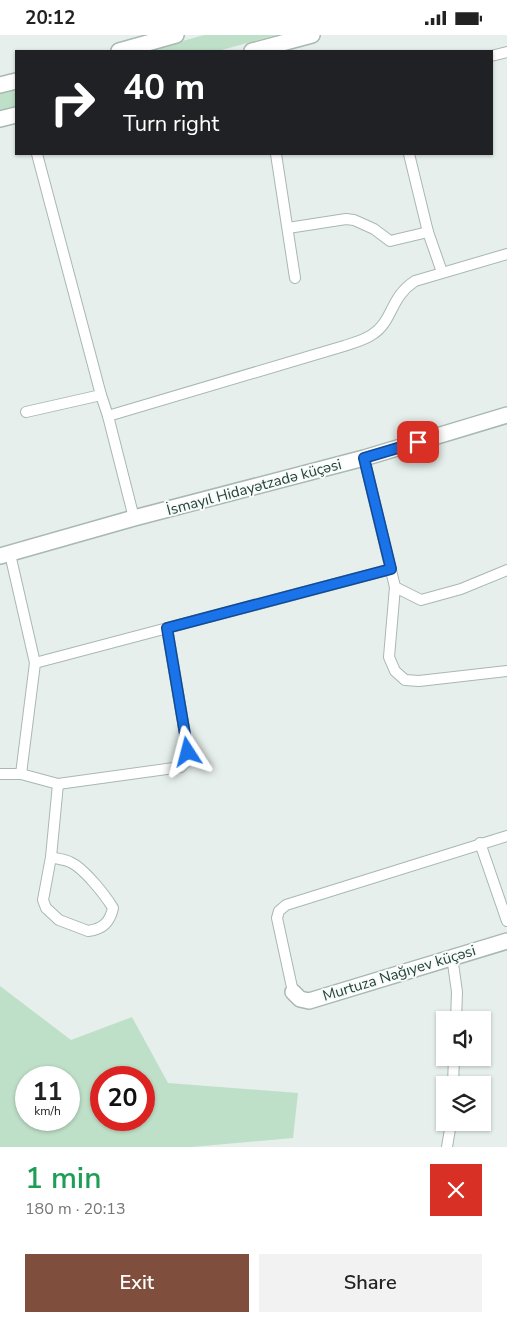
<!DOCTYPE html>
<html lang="en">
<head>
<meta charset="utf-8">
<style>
	:root { --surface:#fff; --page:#f2f2f2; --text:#222; --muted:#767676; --accent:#804e3d }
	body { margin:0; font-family:"Nunito Sans",sans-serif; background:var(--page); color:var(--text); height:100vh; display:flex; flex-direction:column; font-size:19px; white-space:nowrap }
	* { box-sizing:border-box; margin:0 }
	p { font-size:16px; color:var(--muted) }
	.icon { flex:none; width:28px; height:28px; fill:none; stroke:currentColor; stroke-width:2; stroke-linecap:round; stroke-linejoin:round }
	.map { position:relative; height:1112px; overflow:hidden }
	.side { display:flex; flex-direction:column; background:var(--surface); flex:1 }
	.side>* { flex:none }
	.guide { position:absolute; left:15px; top:15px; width:478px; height:105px; border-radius:0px; box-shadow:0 1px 4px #0004; background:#202124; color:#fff; overflow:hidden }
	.controls { position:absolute; left:436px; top:976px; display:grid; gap:10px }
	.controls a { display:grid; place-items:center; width:55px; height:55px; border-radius:0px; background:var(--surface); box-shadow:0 1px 4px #0004; font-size:25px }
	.speed { position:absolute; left:15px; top:1031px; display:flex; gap:10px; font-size:25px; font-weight:700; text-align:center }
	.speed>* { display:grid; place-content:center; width:65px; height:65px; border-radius:50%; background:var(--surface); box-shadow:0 1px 4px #0004; line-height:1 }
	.speed small { font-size:12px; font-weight:400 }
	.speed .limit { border:8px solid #d22; background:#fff; color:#111 }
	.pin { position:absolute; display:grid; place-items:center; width:42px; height:42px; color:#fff; margin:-21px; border-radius:10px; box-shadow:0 2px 8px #0006 }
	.me { position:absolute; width:55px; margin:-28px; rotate:351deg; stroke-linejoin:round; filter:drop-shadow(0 0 4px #0008) }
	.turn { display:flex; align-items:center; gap:18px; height:105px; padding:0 25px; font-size:22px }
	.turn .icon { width:65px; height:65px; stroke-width:2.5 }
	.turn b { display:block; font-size:35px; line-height:42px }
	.round { display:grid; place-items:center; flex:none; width:52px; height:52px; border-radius:0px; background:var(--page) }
	.overview { display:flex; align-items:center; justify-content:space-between; height:85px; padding:0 25px }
	h1 { font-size:30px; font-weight:600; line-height:38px; color:#1e9e55 }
	.button { display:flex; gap:10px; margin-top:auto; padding:10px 25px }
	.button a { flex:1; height:58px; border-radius:0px; background:var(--accent); color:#fff; font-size:20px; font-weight:600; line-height:58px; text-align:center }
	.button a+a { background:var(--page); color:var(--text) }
	.status { display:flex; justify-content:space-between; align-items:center; height:35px; padding:0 25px; background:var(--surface); direction:ltr }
	.status svg { height:14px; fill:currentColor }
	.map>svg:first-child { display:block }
	.green { fill:#bfe0c8; fill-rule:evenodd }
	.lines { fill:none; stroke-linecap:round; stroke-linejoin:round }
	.service-casing { stroke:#a8b8b2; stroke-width:12 }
	.minor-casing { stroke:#a8b8b2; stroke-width:18 }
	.tertiary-casing { stroke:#a8b8b2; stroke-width:18 }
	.service { stroke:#fff; stroke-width:10 }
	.minor { stroke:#fff; stroke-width:15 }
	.tertiary { stroke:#fff; stroke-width:15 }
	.route-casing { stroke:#114b97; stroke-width:12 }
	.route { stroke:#1a73e8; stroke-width:9 }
	.labels { text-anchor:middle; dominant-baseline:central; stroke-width:4; stroke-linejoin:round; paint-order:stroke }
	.street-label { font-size:15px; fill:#24423a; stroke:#f7fbf9 }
</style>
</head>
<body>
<div class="status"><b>20:12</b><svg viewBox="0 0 49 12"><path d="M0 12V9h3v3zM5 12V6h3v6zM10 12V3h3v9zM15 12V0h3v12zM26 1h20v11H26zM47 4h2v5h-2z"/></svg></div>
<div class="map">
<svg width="507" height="1112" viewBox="0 0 507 1112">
	<rect width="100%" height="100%" fill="#e6efeb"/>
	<g class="green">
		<polygon points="204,0 276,0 218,16 147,16"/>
		<polygon points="16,53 16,73 0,77 0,58"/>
		<path d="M0,951L71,1005L132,982L168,1048L298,1058L293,1103L192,1112H0ZM69,1042V1085H26V1042ZM101,1042H144V1085H101Z"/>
	</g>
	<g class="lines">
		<defs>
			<g id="service">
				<polyline points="491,21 507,17"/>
				<polyline points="37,119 101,360 108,381 134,483"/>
				<polyline points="276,119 295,243"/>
				<polyline points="409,119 428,197 442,237"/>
				<polyline points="288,193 346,184 354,185 374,194 390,206 428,197"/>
				<polyline points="26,377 101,360"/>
				<path d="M108,381L344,311C353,308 365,305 373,299C393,286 390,262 415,246L507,219"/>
				<polyline points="364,423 395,552 389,622 395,636 405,645 419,646 507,636"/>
				<polyline points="10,519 35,628 21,739"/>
				<polyline points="395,552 421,565 461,554 507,535"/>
				<polyline points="35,628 391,534"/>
				<polyline points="0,739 21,739 58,749 181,732 186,726 188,717 167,593"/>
				<polyline points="480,808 507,886"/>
				<path d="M51,822C57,824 64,824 70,827C84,833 105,860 113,873C110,887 103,894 88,896L59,885L46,873L43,865L51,822L58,749"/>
				<polyline points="452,921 457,957 456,985"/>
				<polyline points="293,957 277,883 279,876 286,870 507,801"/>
				<polyline points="453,1050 454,1022"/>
				<polyline points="447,1112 451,1088"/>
			</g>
			<polyline id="minor" points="293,957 300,964 309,966 507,906"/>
			<g id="tertiary">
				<polyline points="119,16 176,0"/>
				<polyline points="252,16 312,0"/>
				<polyline points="0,50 16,46"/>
				<polyline points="0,84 16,80"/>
				<polyline points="0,521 134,483 364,423 507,380"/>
			</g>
		</defs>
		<use href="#service" class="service-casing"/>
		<use href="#minor" class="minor-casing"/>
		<use href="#tertiary" class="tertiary-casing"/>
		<use href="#service" class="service"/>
		<use href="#minor" class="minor"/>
		<use href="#tertiary" class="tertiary"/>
	</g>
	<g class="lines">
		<defs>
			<polyline id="route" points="188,717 167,593 391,534 364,423 418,407"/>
		</defs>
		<use href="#route" class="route-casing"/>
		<use href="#route" class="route"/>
	</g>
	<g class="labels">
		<g class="street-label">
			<text transform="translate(254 452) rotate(-15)">İsmayıl Hidayətzadə küçəsi</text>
			<text transform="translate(399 938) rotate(-17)">Murtuza Nağıyev küçəsi</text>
		</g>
	</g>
</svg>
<div class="controls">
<a><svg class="icon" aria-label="sound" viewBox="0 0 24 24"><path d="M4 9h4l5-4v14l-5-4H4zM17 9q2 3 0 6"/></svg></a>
<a><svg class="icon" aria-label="layers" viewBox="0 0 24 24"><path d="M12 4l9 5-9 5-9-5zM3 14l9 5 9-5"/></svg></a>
</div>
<div class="speed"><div>11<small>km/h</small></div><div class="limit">20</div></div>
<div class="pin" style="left:418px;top:407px;background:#d93025"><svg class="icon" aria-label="arrive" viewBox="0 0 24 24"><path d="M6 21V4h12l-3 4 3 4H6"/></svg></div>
<svg class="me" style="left:188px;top:717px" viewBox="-20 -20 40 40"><path d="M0-17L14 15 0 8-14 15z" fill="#1a73e8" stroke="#fff" stroke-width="4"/></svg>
<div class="guide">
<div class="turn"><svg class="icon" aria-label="right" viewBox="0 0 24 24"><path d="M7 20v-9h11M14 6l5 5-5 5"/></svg><div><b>40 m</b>Turn right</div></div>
</div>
</div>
<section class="side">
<div class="overview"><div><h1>1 min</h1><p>180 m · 20:13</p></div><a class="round" style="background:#d93025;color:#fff"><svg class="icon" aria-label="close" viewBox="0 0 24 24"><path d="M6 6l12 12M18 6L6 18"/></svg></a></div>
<div class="button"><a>Exit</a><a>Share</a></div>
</section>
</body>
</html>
